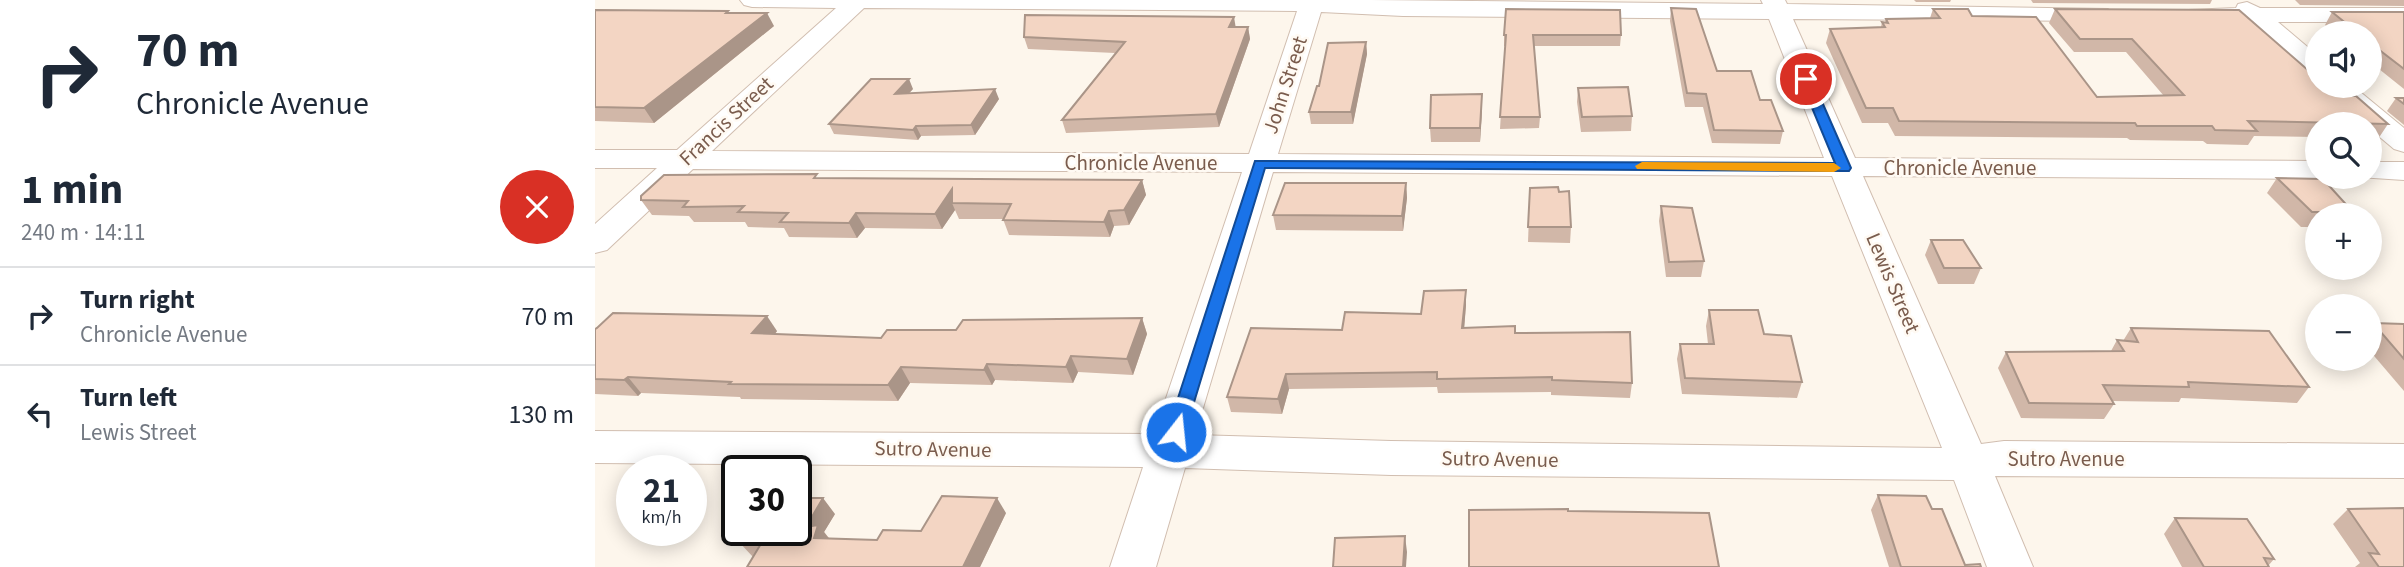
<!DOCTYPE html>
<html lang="en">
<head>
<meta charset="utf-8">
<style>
	:root { --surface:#fff; --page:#f6f6f7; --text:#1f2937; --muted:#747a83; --line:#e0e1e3 }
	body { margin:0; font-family:"Source Sans 3",sans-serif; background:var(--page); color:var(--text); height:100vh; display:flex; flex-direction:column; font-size:26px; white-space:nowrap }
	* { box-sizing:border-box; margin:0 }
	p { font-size:23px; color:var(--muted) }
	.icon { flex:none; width:38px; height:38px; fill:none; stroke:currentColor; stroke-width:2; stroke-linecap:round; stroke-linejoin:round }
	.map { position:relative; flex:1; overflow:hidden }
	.side { display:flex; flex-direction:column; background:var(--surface); width:595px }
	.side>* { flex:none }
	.guide { background:#fff; color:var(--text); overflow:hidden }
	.tools { position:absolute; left:1710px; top:21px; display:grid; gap:14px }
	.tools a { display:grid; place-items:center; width:77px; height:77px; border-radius:50%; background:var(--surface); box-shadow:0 4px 18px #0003; font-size:35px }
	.speed { position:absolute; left:21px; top:455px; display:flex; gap:14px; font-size:35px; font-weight:700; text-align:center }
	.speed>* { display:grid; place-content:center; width:91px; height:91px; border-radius:50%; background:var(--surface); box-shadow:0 4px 18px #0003; line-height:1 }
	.speed small { font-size:18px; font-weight:400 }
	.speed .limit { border:4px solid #111; border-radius:10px; background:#fff; color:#111 }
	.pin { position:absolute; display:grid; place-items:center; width:60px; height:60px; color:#fff; margin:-30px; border:4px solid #fff; border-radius:50%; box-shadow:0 2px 7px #0007 }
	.me { position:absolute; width:77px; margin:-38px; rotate:16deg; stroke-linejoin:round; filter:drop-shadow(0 0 5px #0008) }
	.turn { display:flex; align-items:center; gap:24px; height:147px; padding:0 21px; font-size:32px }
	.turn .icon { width:91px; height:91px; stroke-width:2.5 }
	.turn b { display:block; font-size:49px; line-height:60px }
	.round { display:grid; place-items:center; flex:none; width:74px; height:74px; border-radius:37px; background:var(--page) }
	.headline { display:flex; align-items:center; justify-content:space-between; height:119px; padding:0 21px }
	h1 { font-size:42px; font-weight:700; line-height:52px }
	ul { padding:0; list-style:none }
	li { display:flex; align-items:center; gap:21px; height:98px; padding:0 21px; border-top:2px solid var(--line) }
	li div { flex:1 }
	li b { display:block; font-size:26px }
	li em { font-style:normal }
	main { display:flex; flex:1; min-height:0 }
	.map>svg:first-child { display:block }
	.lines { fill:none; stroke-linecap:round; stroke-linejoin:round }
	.minor-casing { stroke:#d1beb0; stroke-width:2 }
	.minor { fill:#fff; fill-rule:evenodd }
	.wall { fill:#d1b7a8 }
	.shaded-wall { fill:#aa9588 }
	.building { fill:#f3d5c3; stroke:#aa9588; stroke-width:2 }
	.route { fill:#1a73e8; stroke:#114b97; stroke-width:2 }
	.slow { fill:#f59e0b }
	.labels { text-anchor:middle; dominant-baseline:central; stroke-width:5; stroke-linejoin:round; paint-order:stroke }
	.street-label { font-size:21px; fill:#7a5c4d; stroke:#fffaf3 }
</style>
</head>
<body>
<main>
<section class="side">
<div class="guide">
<div class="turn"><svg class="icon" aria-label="right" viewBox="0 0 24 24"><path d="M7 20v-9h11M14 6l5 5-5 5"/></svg><div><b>70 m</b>Chronicle Avenue</div></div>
</div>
<div class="headline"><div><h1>1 min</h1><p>240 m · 14:11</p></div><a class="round" style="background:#d93025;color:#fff"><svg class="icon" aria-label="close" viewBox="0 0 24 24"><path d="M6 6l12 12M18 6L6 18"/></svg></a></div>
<ul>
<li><svg class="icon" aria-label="right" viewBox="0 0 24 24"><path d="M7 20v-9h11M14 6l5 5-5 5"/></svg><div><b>Turn right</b><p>Chronicle Avenue</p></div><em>70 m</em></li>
<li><svg class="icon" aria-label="left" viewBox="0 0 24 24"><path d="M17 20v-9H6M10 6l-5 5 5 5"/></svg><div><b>Turn left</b><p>Lewis Street</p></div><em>130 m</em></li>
</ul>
</section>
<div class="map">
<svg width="1809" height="567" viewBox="0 0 1809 567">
	<rect width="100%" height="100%" fill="#fdf6ec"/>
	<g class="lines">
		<defs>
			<g id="minor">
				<path d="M145,0H776L1168,4L1166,0H1190L1192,4L1513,9L1516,14L1513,19L1504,21L1198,19L1260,158L1722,161V177H1732L1722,179L1268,176L1386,444L1409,441L1809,444V478L1400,476L1438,567H1392L1359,480L796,475L590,468L561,567H515L548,467L0,463V431L559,434L647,172L98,169L12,250L0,253V224L62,168H0V150H82L241,8L157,7L149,5ZM269,8L702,11L654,154L117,151ZM726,12L808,16L1174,19L1229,158L683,154ZM678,172L1237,176L1347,448L796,441L600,435Z"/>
				<polygon points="1652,2 1665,8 1809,8 1809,22 1683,22 1722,55 1722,77 1713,75 1653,22 1593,20 1590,15 1593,10 1641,8 1643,4"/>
				<polygon points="1729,86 1758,86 1809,128 1809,152 1799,149 1774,128 1774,124 1770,124"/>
				<polygon points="1774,162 1809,162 1809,180 1763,177 1774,177"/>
			</g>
		</defs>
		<use href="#minor" class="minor-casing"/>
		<use href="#minor" class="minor"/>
	</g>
	<g class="wall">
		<polygon points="1319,0 1356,0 1355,2 1321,2"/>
		<polygon points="1436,0 1617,0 1615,4 1438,3"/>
		<polygon points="1700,0 1809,0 1809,6 1705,5"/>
		<polygon points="1076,8 1122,71 1165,100 1188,131 1185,144 1117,143 1108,107 1090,107 1075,21"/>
		<polygon points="1338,9 1377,16 1502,97 1569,96 1531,52 1479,52 1454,23 1460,9 1743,96 1793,124 1783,139 1774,139 1774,124 1722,124 1722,137 1659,136 1653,145 1612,144 1608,141 1535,140 1532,138 1300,136 1293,123 1267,123 1231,43 1235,29 1286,27 1287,22 1290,22 1291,19 1335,18"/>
		<polygon points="0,10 135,13 179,26 59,123 0,121"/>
		<polygon points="1737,12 1809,12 1809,89 1774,61 1774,33 1740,33 1730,25"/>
		<polygon points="641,27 653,27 655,39 624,127 471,133 467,120 520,53 433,49 429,37"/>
		<polygon points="909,35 1026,35 1025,46 939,46 945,117 944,128 905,129 910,46 909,46"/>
		<polygon points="771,42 772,54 758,124 716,124 714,112 724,86"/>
		<polygon points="983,88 1037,116 1036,131 986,132 982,102"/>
		<polygon points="318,89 314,93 404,99 380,135 326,136 323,140 239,134 234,124"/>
		<polygon points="1801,98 1809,98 1809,125 1792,111"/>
		<polygon points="887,108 885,142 836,142 835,128"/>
		<polygon points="224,178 547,180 551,195 534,225 519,226 515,237 414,235 408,219 364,219 360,210 347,229 270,228 262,238 194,237 189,228 153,227 150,222 99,222 94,216 57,215 46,200"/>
		<polygon points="1682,178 1758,212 1755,215 1722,215 1722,227 1706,227 1672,193"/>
		<polygon points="811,183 812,198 808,231 681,230 678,215"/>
		<polygon points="935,188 976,227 975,243 933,242"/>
		<polygon points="1066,206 1109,261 1106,277 1071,277 1064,221"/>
		<polygon points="1336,240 1386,268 1379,284 1343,284 1330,255"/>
		<polygon points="871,305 869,328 920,333 1037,383 1035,398 956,395 956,392 843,393 842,387 694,389 687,414 636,412 632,397 747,330"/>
		<polygon points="1114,310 1169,334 1207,382 1202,398 1087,394 1082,359 1085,344 1113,344 1111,326"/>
		<polygon points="547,318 552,334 538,375 483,372 478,383 400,380 397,385 315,383 303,401 146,399 145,397 46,393 43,396 0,394 0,329 182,331 180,334 286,338 361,330"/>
		<polygon points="1778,323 1809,324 1809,391 1774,350 1774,327"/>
		<polygon points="1536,328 1714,387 1702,403 1586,398 1584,402 1517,401 1519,404 1509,419 1426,418 1403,368 1411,352 1516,351 1522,340 1528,341"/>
		<polygon points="1283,495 1337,509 1370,565 1386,567 1294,567 1276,510"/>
		<polygon points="1753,509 1809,567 1760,567 1765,563 1738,524"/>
		<polygon points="411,513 385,567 158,557 144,542 240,514 229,532 234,538 282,540"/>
		<polygon points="1580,518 1679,559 1673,566 1674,567 1587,567 1569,534"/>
	</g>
	<g class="shaded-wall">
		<polygon points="172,13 179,26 59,123 49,108"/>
		<polygon points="639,17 641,29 634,27"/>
		<polygon points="653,27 655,39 624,127 621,114"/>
		<polygon points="771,42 772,54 758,124 756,112"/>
		<polygon points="314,79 318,89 304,104 300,94"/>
		<polygon points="400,89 404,99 380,135 376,125"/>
		<polygon points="887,94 887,108 885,142 885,128"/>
		<polygon points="321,126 326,136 323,140 318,130"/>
		<polygon points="547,180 551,195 534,225 529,210"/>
		<polygon points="811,183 812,198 808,231 807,216"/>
		<polygon points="357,189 357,203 360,210 347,229 340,214"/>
		<polygon points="514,211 519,226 515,237 509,222"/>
		<polygon points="261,213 270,228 262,238 254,223"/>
		<polygon points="871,290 871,305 868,343 867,328"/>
		<polygon points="172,316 182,331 168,349 157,333"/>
		<polygon points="547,318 552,334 538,375 532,359"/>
		<polygon points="476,356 483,372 478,383 471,367"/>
		<polygon points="392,364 400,380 397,385 389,370"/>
		<polygon points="306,367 315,383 303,401 293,385"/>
		<polygon points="691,374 694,389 687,414 683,399"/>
		<polygon points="33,377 46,393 43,396 29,380"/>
		<polygon points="228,498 240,514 229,532 235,540 231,553 211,527"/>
		<polygon points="402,498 411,513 385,567 368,567"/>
		<polygon points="810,536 812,552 811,567 808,567"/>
	</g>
	<g class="building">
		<polygon points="1076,8 1101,9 1122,71 1156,71 1165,100 1176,100 1188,131 1119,130 1111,94 1092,93"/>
		<polygon points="911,9 1025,10 1026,35 938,35 945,117 905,117 911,35 909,35"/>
		<polygon points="1338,9 1373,9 1377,16 1441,17 1502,97 1589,95 1537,39 1485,39 1460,9 1644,10 1722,78 1722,86 1731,86 1743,96 1761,96 1793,124 1653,121 1662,131 1620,130 1617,126 1542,126 1540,123 1304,121 1298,108 1271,108 1235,29 1290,27 1287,22 1293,23 1291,19 1345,18"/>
		<polygon points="0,10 133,11 131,13 172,13 49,108 0,107"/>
		<polygon points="1737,12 1809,12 1809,69 1774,42 1774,33 1763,33"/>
		<polygon points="430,15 639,17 634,27 653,27 621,114 467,120 530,42 429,37"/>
		<polygon points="771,42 756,112 714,112 722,86 724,86 733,43"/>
		<polygon points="276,79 314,79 300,94 400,89 376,125 321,126 318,130 234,124"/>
		<polygon points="1033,87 1037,116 987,117 983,88"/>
		<polygon points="887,94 885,128 835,128 836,95"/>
		<polygon points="1801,98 1809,98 1809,104"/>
		<polygon points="222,174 219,178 547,180 529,210 514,211 509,222 408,220 416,204 357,203 357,189 340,214 261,213 254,223 185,222 193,213 143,212 149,206 88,207 93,201 46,200 46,196 69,175"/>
		<polygon points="1682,178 1728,179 1758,212 1717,212"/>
		<polygon points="690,183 811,183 807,216 678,215"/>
		<polygon points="963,187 964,192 974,191 976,227 933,227 935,188"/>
		<polygon points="1066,206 1097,208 1109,261 1074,262"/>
		<polygon points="1336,240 1368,240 1386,268 1349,268"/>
		<polygon points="871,290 867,328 920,326 920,333 1035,332 1037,383 957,380 957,377 842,379 842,372 691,374 683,399 632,397 656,328 747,330 750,312 826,314 829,291"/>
		<polygon points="1114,310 1163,310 1169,334 1196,336 1207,382 1090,378 1085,344 1119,344"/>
		<polygon points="18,313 172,316 157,333 286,338 292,330 361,330 368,320 547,318 532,359 476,356 471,367 392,364 389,370 306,367 293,385 134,384 136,382 33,377 29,380 0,379 0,329 2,328"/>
		<polygon points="1778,323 1809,324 1809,359"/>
		<polygon points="1536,328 1674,331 1714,387 1593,382 1594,387 1508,385 1519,404 1434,403 1411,352 1529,351 1522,340 1543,342"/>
		<polygon points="1283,495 1331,496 1337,509 1347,509 1370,565 1385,564 1386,567 1306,567"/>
		<polygon points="347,496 402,498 368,567 152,567 167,542 144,542 153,530 201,530 201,498 228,498 211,527 223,525 219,538 282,540 288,530 326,531"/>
		<polygon points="1809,508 1809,567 1784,567 1774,553 1784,554 1753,509"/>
		<polygon points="973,509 973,511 1114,513 1124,567 874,567 874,510"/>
		<polygon points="1580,518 1652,519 1679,559 1669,558 1674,567 1609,567"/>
		<polygon points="810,536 808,567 738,567 740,538"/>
	</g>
	<polygon class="route" points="1211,75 1217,79 1256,168 1254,171 670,168 590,432 588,438 581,440 574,438 572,432 660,161 1240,163 1205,79"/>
	<polygon class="slow" points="1047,162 1239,163 1246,168 1239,172 1042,169 1040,166"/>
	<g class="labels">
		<g class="street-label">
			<text transform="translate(690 85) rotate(-72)">John Street</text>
			<text transform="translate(131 121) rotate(-43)">Francis Street</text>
			<text x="546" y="163">Chronicle Avenue</text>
			<text x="1365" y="168">Chronicle Avenue</text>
			<text transform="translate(1298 283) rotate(67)">Lewis Street</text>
			<text transform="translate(338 449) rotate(1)">Sutro Avenue</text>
			<text transform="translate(905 459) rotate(1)">Sutro Avenue</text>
			<text x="1471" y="459">Sutro Avenue</text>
		</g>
	</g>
</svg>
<div class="tools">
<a><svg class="icon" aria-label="sound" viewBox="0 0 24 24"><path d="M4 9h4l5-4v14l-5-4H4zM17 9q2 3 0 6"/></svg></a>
<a><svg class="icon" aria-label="search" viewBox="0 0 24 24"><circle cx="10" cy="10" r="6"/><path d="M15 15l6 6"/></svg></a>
<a>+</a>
<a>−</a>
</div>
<div class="speed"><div>21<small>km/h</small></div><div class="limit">30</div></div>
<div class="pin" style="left:1211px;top:79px;background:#d93025"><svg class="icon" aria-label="arrive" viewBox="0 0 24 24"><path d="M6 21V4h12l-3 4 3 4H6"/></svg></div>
<svg class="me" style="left:581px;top:432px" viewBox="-20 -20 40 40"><circle r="17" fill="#1a73e8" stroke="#fff" stroke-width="3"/><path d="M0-11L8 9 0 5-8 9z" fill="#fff"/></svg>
</div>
</main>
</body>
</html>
